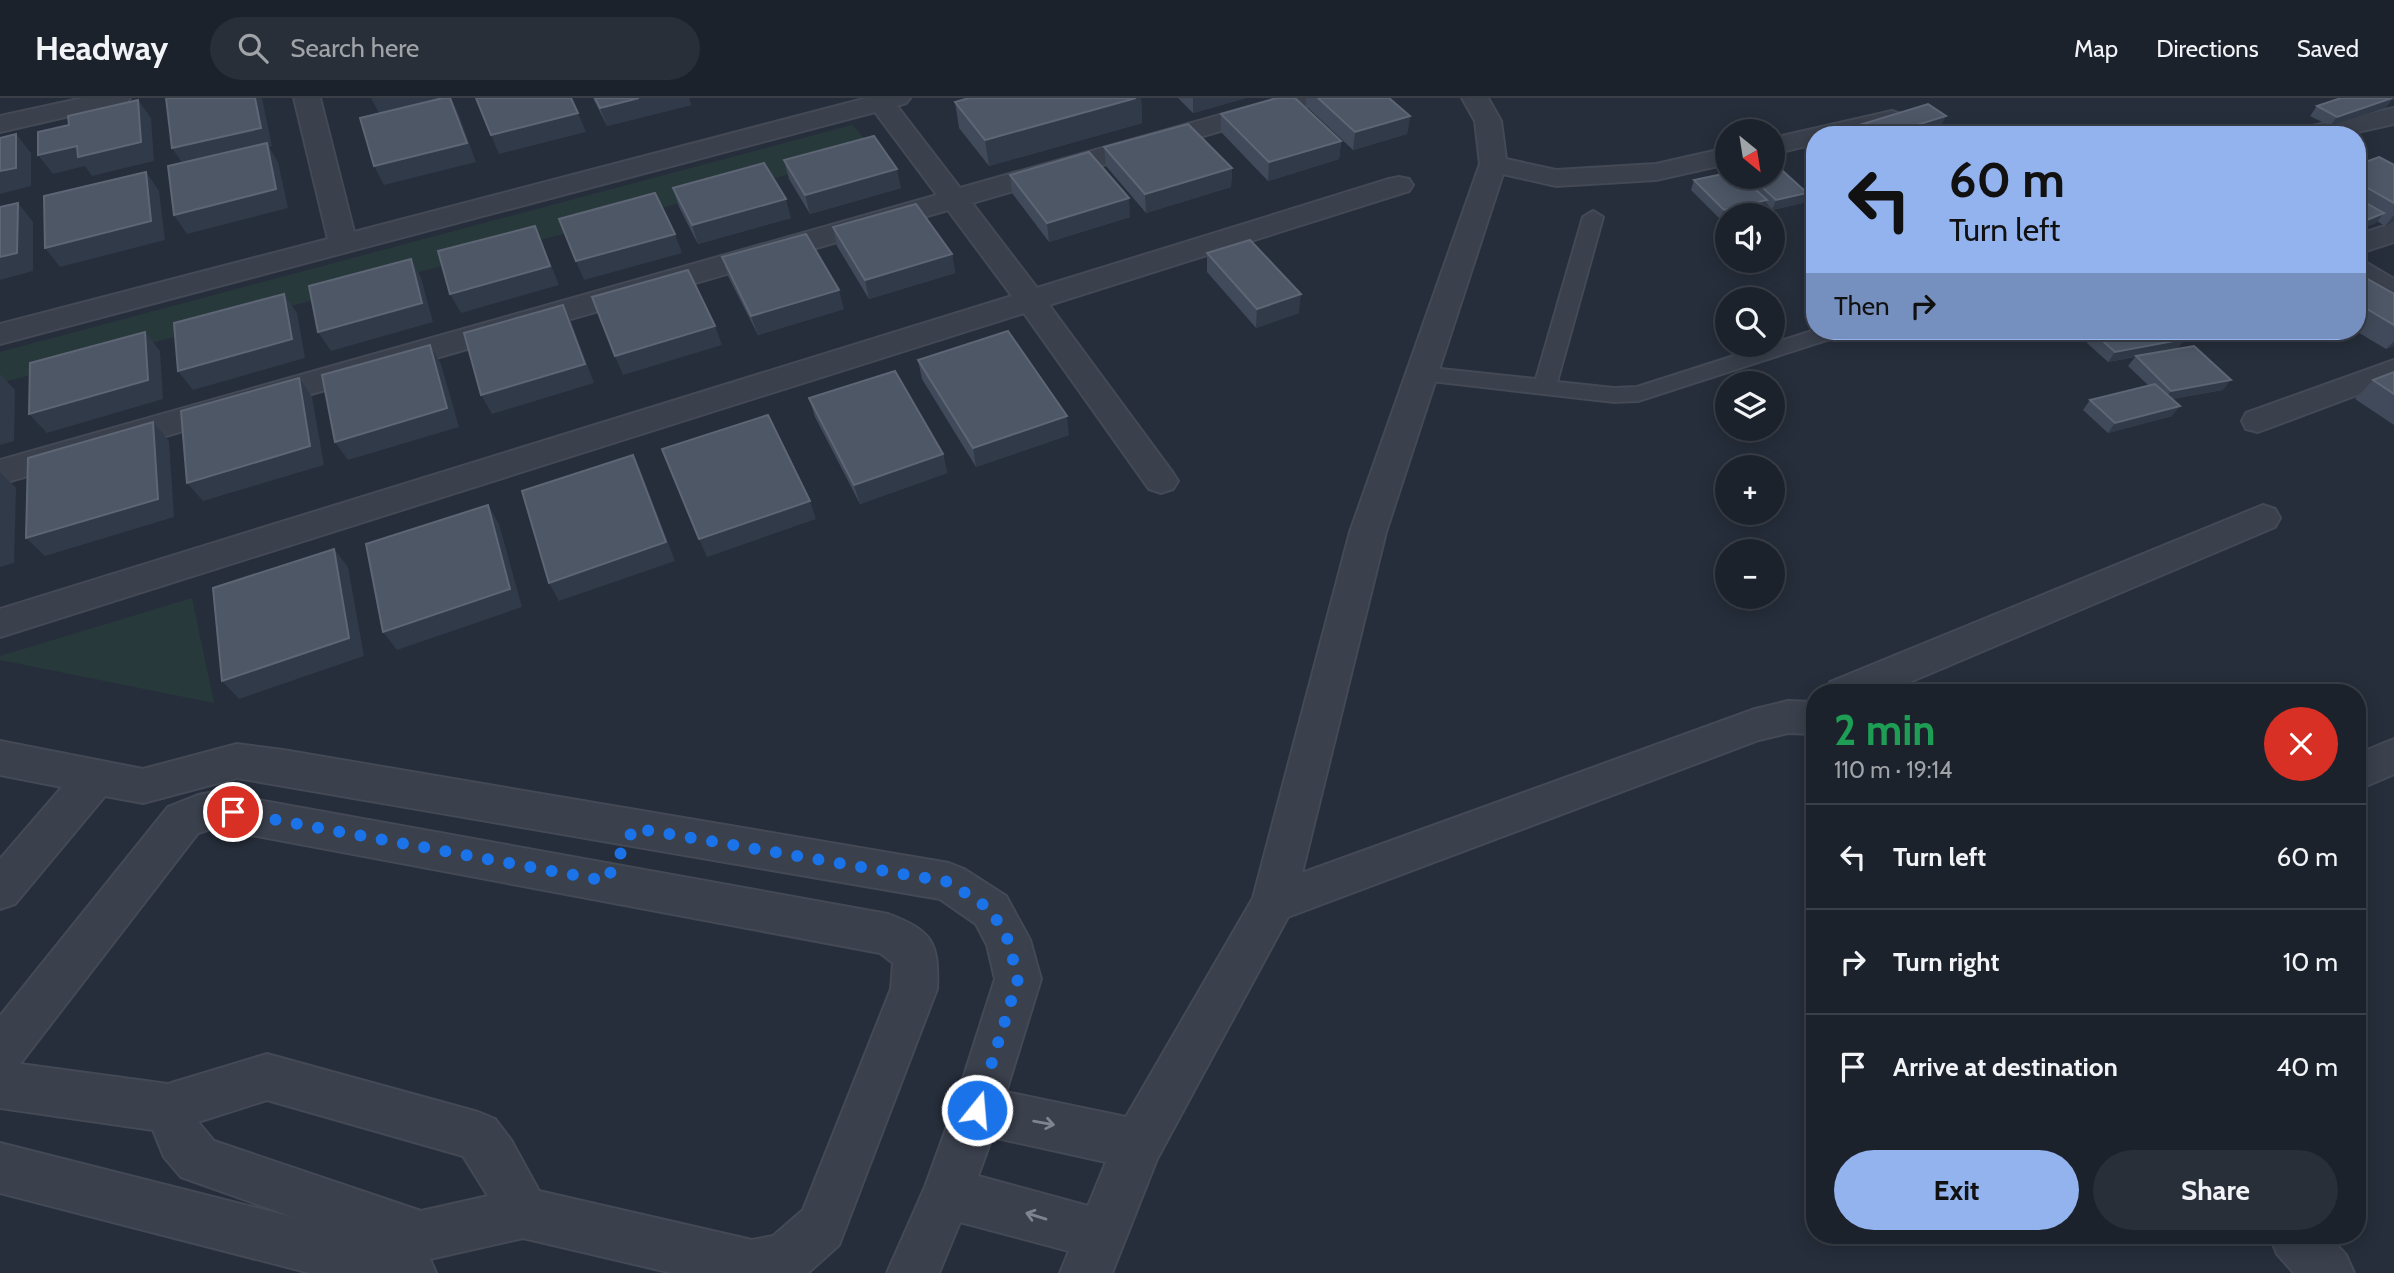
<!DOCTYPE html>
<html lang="en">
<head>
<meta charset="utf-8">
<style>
	:root { --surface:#1c222c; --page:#292f38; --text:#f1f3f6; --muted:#a0a4a9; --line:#3a3f48; --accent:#93b3ee }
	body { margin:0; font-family:Cabin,sans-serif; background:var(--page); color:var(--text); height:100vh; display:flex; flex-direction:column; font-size:26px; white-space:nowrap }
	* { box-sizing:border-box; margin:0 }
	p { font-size:23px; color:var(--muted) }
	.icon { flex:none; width:38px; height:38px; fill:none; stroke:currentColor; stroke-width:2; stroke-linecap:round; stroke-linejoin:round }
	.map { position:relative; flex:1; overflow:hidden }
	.side { position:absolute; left:1806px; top:586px; width:560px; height:560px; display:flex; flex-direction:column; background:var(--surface); border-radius:28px; box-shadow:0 4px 18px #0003,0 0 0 2px var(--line) }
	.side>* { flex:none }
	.hud { position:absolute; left:1806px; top:28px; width:560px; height:214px; border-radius:28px; box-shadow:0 4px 18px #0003,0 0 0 2px var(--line); background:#93b3ee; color:#111; overflow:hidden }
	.needle { width:46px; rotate:150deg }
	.tools { position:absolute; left:1715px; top:21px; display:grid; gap:14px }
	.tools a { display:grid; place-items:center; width:70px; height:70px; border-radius:50%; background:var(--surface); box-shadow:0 4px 18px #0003,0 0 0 2px var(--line); font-size:35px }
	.pin { position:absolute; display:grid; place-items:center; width:60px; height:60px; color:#fff; margin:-30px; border:4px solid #fff; border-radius:50%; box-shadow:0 2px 7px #0007 }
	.me { position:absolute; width:77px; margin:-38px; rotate:17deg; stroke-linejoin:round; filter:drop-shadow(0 0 5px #0008) }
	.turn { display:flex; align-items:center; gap:24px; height:147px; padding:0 28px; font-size:32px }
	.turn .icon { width:91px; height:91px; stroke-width:2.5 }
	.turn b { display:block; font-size:49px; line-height:60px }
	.then { display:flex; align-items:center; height:66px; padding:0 28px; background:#0003; gap:14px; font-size:26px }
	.round { display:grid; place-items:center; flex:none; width:74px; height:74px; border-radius:37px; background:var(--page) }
	.overview { display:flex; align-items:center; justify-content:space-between; height:119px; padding:0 28px }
	h1 { font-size:42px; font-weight:700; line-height:52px; color:#1e9e55 }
	.action { display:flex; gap:14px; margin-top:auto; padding:14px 28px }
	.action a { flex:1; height:80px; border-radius:42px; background:var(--accent); color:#111; font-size:28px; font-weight:700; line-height:80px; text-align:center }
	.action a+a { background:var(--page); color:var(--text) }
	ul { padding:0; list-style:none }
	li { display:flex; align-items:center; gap:21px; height:105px; padding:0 28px; border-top:2px solid var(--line) }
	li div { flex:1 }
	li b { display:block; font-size:26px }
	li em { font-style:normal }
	header { display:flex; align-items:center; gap:42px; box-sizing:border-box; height:98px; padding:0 35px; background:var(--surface); border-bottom:2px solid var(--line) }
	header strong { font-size:33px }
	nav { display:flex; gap:38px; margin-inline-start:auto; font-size:24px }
	.search { width:490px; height:63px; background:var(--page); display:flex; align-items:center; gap:18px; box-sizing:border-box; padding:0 24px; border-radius:38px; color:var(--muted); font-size:26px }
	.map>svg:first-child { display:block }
	.green { fill:#28393c }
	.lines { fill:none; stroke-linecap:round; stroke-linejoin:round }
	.service-casing { stroke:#434955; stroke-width:4 }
	.minor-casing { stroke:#434955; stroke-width:4 }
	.service { fill:#3a404c; fill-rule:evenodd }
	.minor { fill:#3a404c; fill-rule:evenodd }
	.wall { fill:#414a5a }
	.shaded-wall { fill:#313a49 }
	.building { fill:#4d5766; stroke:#5e6675; stroke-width:2 }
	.oneway { stroke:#7e8490 }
	.route { stroke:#1a73e8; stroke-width:12; stroke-dasharray:0 21.6 }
</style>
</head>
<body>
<header>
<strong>Headway</strong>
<div class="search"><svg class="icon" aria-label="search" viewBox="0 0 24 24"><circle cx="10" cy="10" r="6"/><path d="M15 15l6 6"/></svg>Search here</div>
<nav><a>Map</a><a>Directions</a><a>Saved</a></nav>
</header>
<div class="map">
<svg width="2394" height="1175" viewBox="0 0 2394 1175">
	<rect width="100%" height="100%" fill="#262e3b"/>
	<g class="green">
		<polygon points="852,27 876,53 0,285 0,254"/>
		<polygon points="192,500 214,605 0,562 0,558"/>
	</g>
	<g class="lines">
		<defs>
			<polygon id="service" points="1593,113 1603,119 1557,284 1614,290 1637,289 1815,232 1842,233 1839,238 1638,303 1614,304 1414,281 1411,276 1414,271 1422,269 1536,281 1583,119"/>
			<g id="minor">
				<polygon points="83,0 130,0 126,5 0,34 0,18"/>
				<polygon points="294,0 320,0 354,134 867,0 910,0 906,5 897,8 960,90 1280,0 1321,0 1317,5 972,105 1037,190 1389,81 1399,79 1409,81 1413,87 1409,93 1049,207 1173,375 1178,383 1173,391 1161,395 1149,391 1024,215 0,539 0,511 1012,198 948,112 0,386 0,362 937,97 875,14 0,246 0,226 328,141"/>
				<path d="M1462,0H1488L1501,23L1506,61L1556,72L1656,66L1727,50V66L1656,82L1556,88L1503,76L1386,434L1302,775L1755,611L1788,603L1815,604V636L1788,635L1759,642L1288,819L1157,1061L1112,1175H1060L1069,1153L960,1124L939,1175H887L925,1089L953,1012L995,881L987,847L976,826L940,801L237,680L143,705L105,698L15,806L0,811V761L62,689L0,677V643L143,671L237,646L283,652L949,765L964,771L1006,798L1030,842L1041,881L1006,994L1126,1019L1253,800L1350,434L1480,66L1475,23ZM992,1039L1106,1064L1088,1108L978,1078Z"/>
				<polygon points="2394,10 2394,26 2344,37 2295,37 2299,31"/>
				<polygon points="1892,13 1901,16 1905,21 1901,26 1857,37 1815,37 1815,46 1773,56 1773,40"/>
				<polygon points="2394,125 2394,144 2357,156 2357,137"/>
				<polygon points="2357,162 2367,165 2394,181 2394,203 2383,200 2357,184"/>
				<polygon points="2394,262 2394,283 2258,334 2246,331 2242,323 2246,315"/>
				<polygon points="2263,407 2275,411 2280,420 2275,429 1884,595 1825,595 1830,584"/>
				<polygon points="2394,641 2394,676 2357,692 2357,656"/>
				<path d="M214,694L888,816C933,833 939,845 937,891L839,1147L808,1175H672L523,1140L430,1161L436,1175H310L0,1095V1045L296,1120L181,1079L164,1059L153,1032L0,1010V918L168,709L198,697ZM214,730L880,855L893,865L891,891L803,1112L773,1138L752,1142L539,1093L511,1042L495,1021L478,1014L267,956L168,986L20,966L198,735ZM267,1002L463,1058L488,1098L421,1113L214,1043L198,1024Z"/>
				<polygon points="2270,1138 2329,1138 2346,1157 2354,1175 2294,1175 2277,1156"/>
			</g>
		</defs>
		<use href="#service" class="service-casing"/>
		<use href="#minor" class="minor-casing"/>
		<use href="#service" class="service"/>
		<use href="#minor" class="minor"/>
	</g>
	<g class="wall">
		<polygon points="593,0 689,0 691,7 607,28"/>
		<polygon points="969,0 1141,0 1142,25 989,68 959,30 955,4"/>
		<polygon points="1178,0 1246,0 1193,15"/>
		<polygon points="1306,0 1389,0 1410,18 1407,36 1353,52 1306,8"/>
		<polygon points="2341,0 2394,0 2394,2 2392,1 2385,10 2330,28 2310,18 2317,8"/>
		<polygon points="1221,16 1341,43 1339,61 1268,83 1221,34"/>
		<polygon points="1815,40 1815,66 1805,60 1813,41"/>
		<polygon points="1104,49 1232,70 1231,89 1146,115 1106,68"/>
		<polygon points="2357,59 2361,62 2357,67 2394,67 2394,124 2385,128 2377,123 2376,125 2357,132"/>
		<polygon points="784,62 901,90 810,116 789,81"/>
		<polygon points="1010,77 1130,119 1049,144 1012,95"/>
		<polygon points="1727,79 1773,79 1807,95 1803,105 1772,112 1766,105 1763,112 1739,117 1727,117 1727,120 1720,121 1691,92 1694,82"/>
		<polygon points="673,90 791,120 698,146 679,109"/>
		<polygon points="833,129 952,156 955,175 869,201 837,148"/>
		<polygon points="1207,155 1299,215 1256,230 1207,174"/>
		<polygon points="722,159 844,211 758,237 728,178"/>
		<polygon points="2357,175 2394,196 2394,248 2386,251 2356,233 2357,233"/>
		<polygon points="2094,235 2178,250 2146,257 2223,292 2172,301 2172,318 2108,335 2083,312 2090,302 2148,287 2128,268 2135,259 2108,264 2087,245"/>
		<polygon points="918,262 1069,337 976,369 922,281"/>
		<polygon points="2394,274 2394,327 2355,301 2373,282"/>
		<polygon points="809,300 943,356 947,375 860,406 815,319"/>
	</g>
	<g class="shaded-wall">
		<polygon points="255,0 262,0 272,48 269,49 278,64 288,110 187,136 174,117 185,69 172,50"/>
		<polygon points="371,0 451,0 459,17 476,64 384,87 374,68 380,17"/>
		<polygon points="639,0 689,0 691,7 607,28 600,10"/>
		<polygon points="1136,0 1141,0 1142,25 989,68 985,42"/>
		<polygon points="1193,0 1246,0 1193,15"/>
		<polygon points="2392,0 2385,10 2330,28 2337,19"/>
		<polygon points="138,2 151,20 154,63 92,78 85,68 53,76 38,57"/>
		<polygon points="578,15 586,34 499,56 491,37"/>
		<polygon points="1410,18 1407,36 1353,52 1355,34"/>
		<polygon points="1946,18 1937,37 1885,37"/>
		<polygon points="16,36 31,55 31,88 0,96 0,73"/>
		<polygon points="1341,43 1339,61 1268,83 1269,64"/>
		<polygon points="1232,70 1231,89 1146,115 1145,96"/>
		<polygon points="897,71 901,90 810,116 805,97"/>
		<polygon points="146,74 159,93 165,142 60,169 45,150"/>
		<polygon points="1807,95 1803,105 1772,112 1776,102"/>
		<polygon points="1129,100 1130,119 1049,144 1047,125"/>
		<polygon points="786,101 791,120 698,146 692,127"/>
		<polygon points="1767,102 1763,112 1739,117 1727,117 1727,120 1720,121 1724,112"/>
		<polygon points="18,105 33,124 33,173 0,182 0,159"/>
		<polygon points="2384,115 2376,125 2357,132 2357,126"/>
		<polygon points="2394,117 2394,124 2385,128"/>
		<polygon points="535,128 543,147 559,187 461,215 450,196"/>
		<polygon points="675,136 682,155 584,182 576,163"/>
		<polygon points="952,156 955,175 869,201 865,182"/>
		<polygon points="411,161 421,180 433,224 331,253 318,234"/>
		<polygon points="839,192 844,211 758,237 751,218"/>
		<polygon points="284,196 297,215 305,260 193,292 178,273"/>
		<polygon points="1301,196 1299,215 1256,230 1257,211"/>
		<polygon points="563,207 572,226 594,285 492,316 481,297"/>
		<polygon points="715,228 722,247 623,277 615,258"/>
		<polygon points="145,234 160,253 163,301 47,335 29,316"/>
		<polygon points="2185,241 2178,250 2108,264 2115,254"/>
		<polygon points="2394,243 2394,248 2386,251"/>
		<polygon points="430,247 441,266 459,329 348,362 335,344"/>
		<polygon points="0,276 15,292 14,343 0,347"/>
		<polygon points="299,280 312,299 324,367 203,403 187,385"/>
		<polygon points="2231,282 2223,292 2164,302 2171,293"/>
		<polygon points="2180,308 2172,318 2108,335 2115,325"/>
		<polygon points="1067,318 1069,337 976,369 973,350"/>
		<polygon points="153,324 169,343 174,419 45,458 26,440"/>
		<polygon points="943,356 947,375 860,406 854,387"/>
		<polygon points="633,357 642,376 675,463 559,503 549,485"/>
		<polygon points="0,374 16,390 14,465 0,469"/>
		<polygon points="810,403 816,421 707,459 699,441"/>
		<polygon points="488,407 499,426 522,509 397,552 383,534"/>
		<polygon points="334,451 348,469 364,558 239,601 222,583"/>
	</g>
	<g class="building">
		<polygon points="166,0 255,0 261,30 172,50"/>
		<polygon points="443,0 450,0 467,45 374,68 360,20"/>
		<polygon points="476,0 571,0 578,15 491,37"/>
		<polygon points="595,0 639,0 600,10"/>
		<polygon points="969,0 1136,0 985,42 955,4"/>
		<polygon points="1277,0 1295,0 1341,43 1269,64 1221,16"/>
		<polygon points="1318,0 1389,0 1410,18 1355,34"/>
		<polygon points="2341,0 2392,0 2337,19 2317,8"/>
		<polygon points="138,2 141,44 78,59 77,48 38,57 38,34 69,27 68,18"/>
		<polygon points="1928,6 1946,18 1885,37 1827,37"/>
		<polygon points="1188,26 1232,70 1145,96 1104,49"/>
		<polygon points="16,36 16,70 0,73 0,40"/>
		<polygon points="874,38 897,71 805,97 784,62"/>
		<polygon points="267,45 276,91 174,117 168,68"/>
		<polygon points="1089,54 1129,100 1047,125 1010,77"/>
		<polygon points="2379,59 2394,67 2394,105 2357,84 2357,67"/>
		<polygon points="764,65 786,101 692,127 673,90"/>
		<polygon points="1774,65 1807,95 1776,102 1751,79 1773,79 1773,66"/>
		<polygon points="146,74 151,123 45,150 44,98"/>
		<polygon points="1727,75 1727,79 1742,79 1767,102 1724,112 1694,82"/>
		<polygon points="655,95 675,136 576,163 559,121"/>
		<polygon points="2357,100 2384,115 2357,126"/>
		<polygon points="18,105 17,155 0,159 0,109"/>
		<polygon points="916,106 952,156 865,182 833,129"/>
		<polygon points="535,128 550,168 450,196 438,153"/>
		<polygon points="806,136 839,192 751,218 722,159"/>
		<polygon points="1250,142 1301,196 1257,211 1207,155"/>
		<polygon points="411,161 422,205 318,234 309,188"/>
		<polygon points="688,172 715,228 615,258 592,199"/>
		<polygon points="2357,175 2394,196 2394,227 2357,205"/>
		<polygon points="284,196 292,241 178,273 174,225"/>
		<polygon points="563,207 585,266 481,297 464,235"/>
		<polygon points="1008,233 1067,318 973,350 918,262"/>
		<polygon points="2104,233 2176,233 2185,241 2115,254 2094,235"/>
		<polygon points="145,234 148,282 29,316 30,265"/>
		<polygon points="430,247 447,310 335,344 322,277"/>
		<polygon points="2194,248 2231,282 2171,293 2136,258"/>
		<polygon points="895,273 943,356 854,387 809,300"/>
		<polygon points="2394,274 2394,296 2373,282"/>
		<polygon points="299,280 310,348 187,385 181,313"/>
		<polygon points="2155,286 2180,308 2115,325 2090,302"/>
		<polygon points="768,317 810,403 699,441 662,351"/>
		<polygon points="153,324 158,401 26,440 28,360"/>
		<polygon points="633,357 666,444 549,485 522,393"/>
		<polygon points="488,407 510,491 383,534 366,446"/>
		<polygon points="334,451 349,540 222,583 213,490"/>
	</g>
	<defs><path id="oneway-shaft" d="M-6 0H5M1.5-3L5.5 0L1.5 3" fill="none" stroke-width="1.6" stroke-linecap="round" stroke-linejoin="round" transform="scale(1.75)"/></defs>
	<g class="oneway">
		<use href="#oneway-shaft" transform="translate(1044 1025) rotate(10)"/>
		<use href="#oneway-shaft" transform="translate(1036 1118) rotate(-163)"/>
	</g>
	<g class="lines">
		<polyline class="route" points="233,714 606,783 634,730 949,784 991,812 1008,842 1018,881 977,1012"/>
	</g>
</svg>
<div class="tools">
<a><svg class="needle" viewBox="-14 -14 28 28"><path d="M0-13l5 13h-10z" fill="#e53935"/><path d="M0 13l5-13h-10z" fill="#a0a4a9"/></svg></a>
<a><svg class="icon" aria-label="sound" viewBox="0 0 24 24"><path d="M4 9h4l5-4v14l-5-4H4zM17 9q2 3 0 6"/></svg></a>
<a><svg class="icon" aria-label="search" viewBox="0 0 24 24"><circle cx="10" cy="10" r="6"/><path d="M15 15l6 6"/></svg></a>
<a><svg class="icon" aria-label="layers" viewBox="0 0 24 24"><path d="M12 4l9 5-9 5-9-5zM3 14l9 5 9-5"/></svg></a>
<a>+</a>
<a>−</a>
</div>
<div class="pin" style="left:233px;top:714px;background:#d93025"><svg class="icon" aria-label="arrive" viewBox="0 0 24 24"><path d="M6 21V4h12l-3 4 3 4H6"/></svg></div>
<svg class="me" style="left:977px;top:1012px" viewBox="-20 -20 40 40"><circle r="17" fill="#1a73e8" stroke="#fff" stroke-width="3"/><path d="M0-11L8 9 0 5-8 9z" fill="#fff"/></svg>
<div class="hud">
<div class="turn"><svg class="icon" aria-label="left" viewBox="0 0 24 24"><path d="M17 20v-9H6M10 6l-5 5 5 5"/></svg><div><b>60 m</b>Turn left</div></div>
<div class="then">Then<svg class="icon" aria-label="right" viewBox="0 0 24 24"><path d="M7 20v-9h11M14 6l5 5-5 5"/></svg></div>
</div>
<section class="side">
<div class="overview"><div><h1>2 min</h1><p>110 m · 19:14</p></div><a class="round" style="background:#d93025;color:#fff"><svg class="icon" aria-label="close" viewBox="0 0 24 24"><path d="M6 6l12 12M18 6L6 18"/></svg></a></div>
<ul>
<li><svg class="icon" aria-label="left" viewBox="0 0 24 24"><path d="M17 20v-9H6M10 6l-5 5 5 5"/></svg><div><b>Turn left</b></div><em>60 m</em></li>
<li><svg class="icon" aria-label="right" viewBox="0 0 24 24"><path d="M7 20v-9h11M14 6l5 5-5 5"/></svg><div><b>Turn right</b></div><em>10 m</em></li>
<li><svg class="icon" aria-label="arrive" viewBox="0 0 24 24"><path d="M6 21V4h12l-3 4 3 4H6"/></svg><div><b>Arrive at destination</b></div><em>40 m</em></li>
</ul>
<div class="action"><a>Exit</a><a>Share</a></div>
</section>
</div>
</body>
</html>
